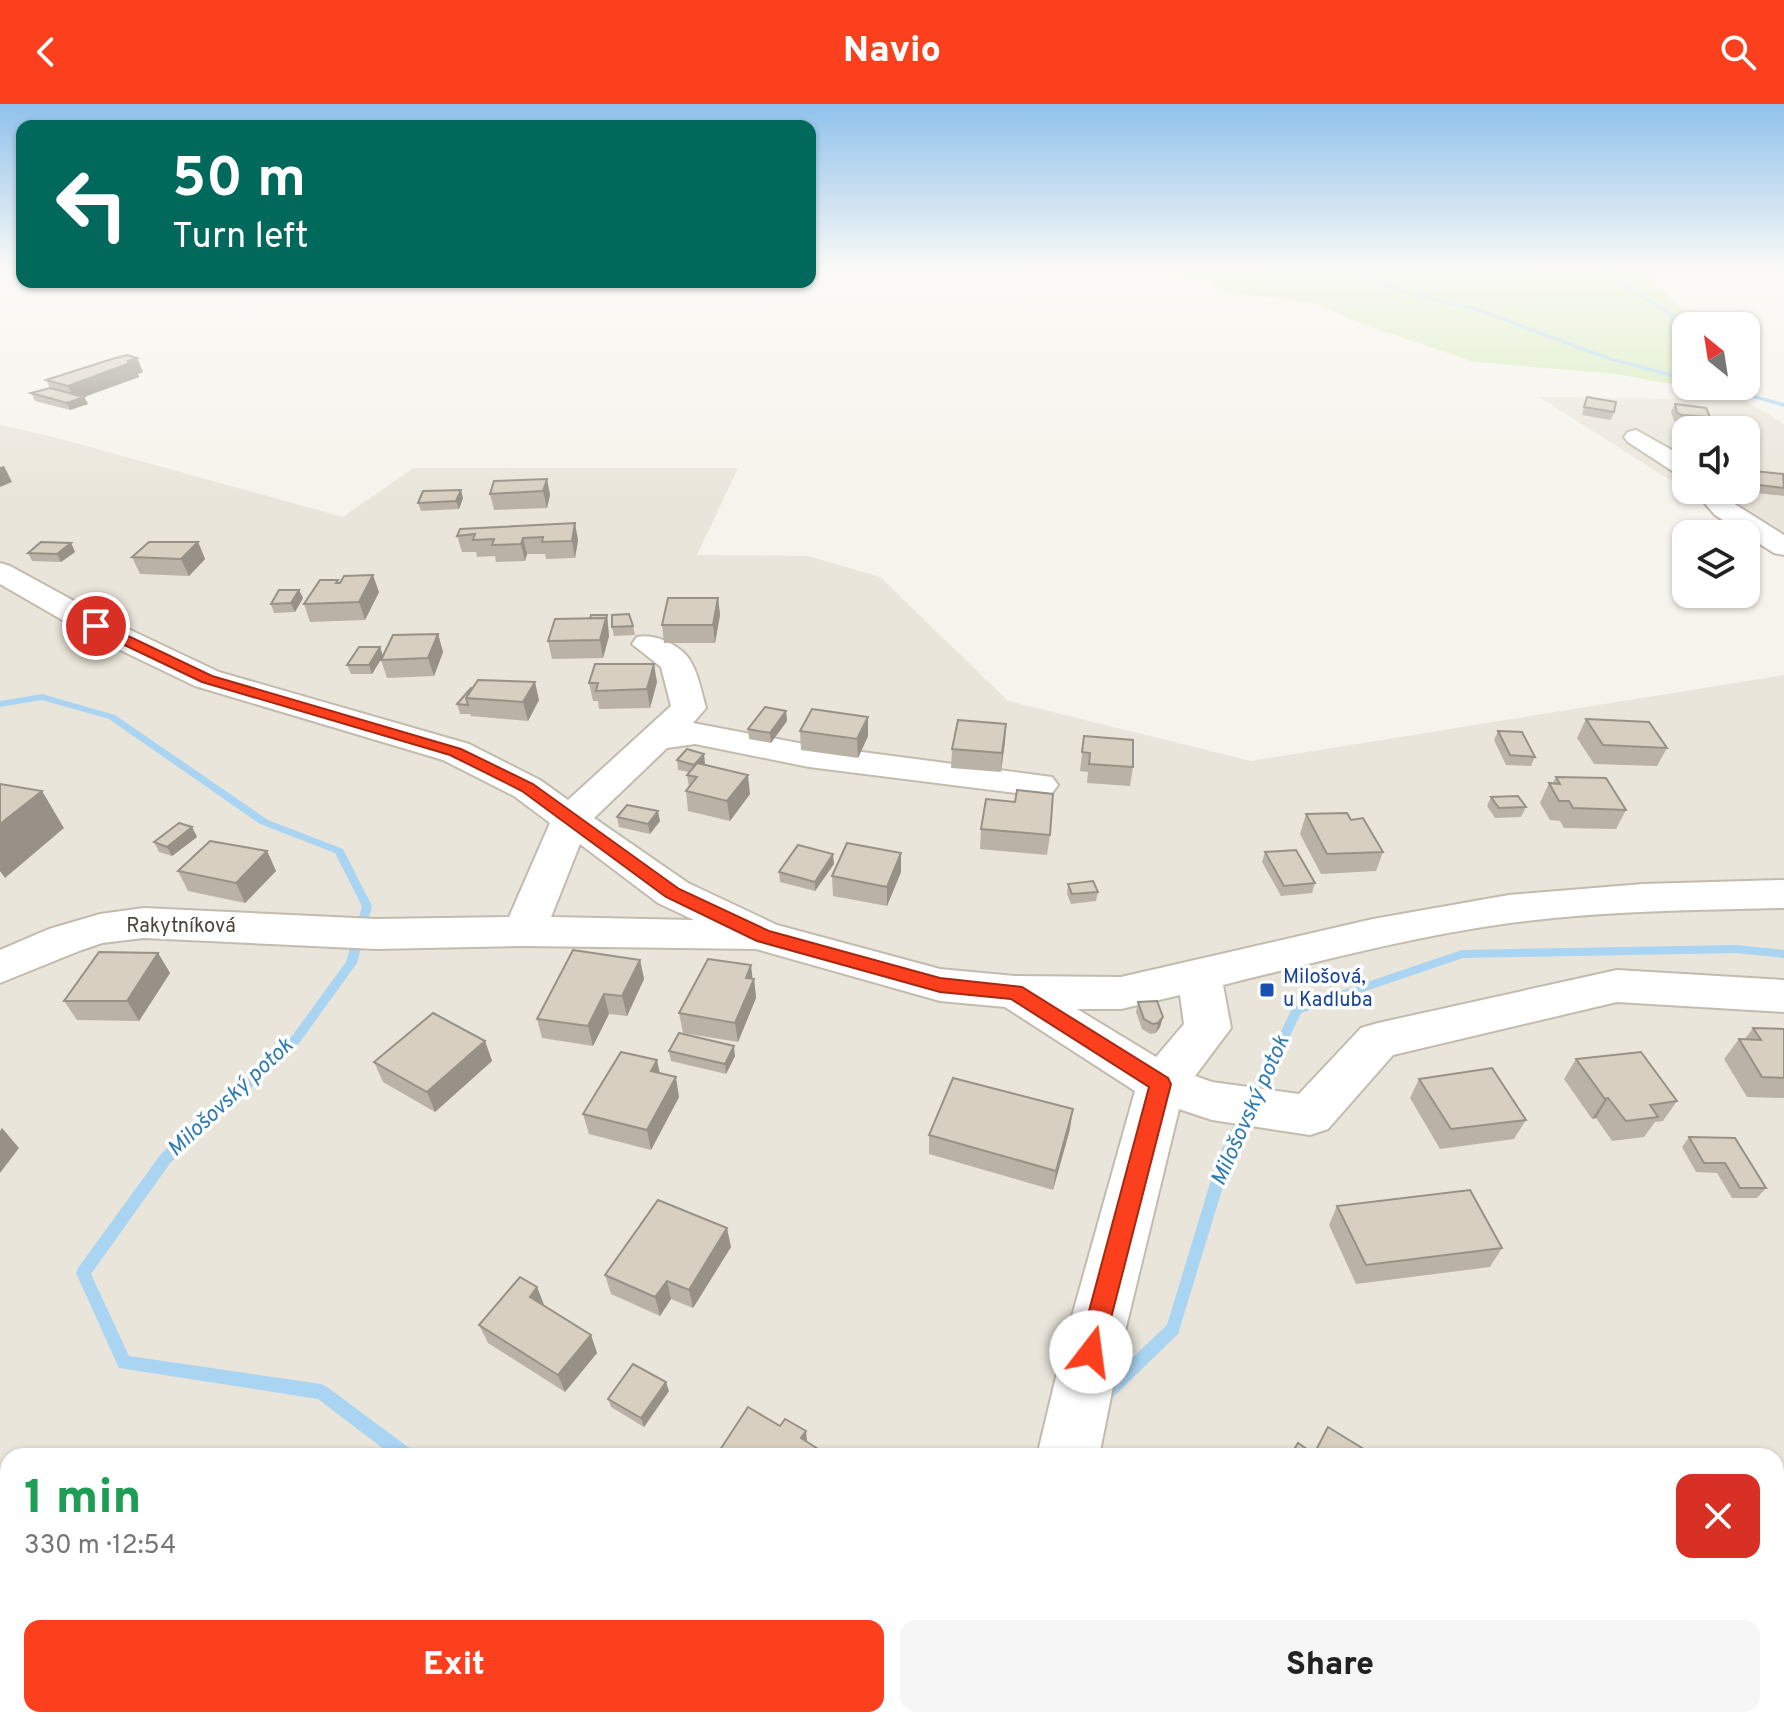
<!DOCTYPE html>
<html lang="en">
<head>
<meta charset="utf-8">
<style>
	:root { --surface:#fff; --page:#f6f6f6; --text:#222; --muted:#767676; --accent:#fc3f1d }
	body { margin:0; font-family:Overpass,sans-serif; background:var(--page); color:var(--text); height:100vh; display:flex; flex-direction:column; font-size:30px; white-space:nowrap }
	* { box-sizing:border-box; margin:0 }
	p { font-size:26px; color:var(--muted) }
	.icon { flex:none; width:44px; height:44px; fill:none; stroke:currentColor; stroke-width:2; stroke-linecap:round; stroke-linejoin:round }
	.map { position:relative; flex:1; overflow:hidden }
	.drawer { position:absolute; left:0px; top:1344px; width:1784px; height:280px; display:flex; flex-direction:column; background:var(--surface); border-radius:24px 24px 0 0; box-shadow:0 2px 6px #0004 }
	.drawer>* { flex:none }
	.guide { position:absolute; left:16px; top:16px; width:800px; height:168px; border-radius:16px; box-shadow:0 2px 6px #0004; background:#00695c; color:#fff; overflow:hidden }
	.needle { width:52px; rotate:330deg }
	.buttons { position:absolute; left:1672px; top:208px; display:grid; gap:16px }
	.buttons a { display:grid; place-items:center; width:88px; height:88px; border-radius:16px; background:var(--surface); box-shadow:0 2px 6px #0004; font-size:40px }
	.pin { position:absolute; display:grid; place-items:center; width:68px; height:68px; color:#fff; margin:-34px; border:4px solid #fff; border-radius:50%; box-shadow:0 2px 8px #0007 }
	.me { position:absolute; width:88px; margin:-44px; rotate:15deg; stroke-linejoin:round; filter:drop-shadow(0 0 6px #0008) }
	.turn { display:flex; align-items:center; gap:28px; height:168px; padding:0 24px; font-size:36px }
	.turn .icon { width:104px; height:104px; stroke-width:2.5 }
	.turn b { display:block; font-size:56px; line-height:68px }
	.round { display:grid; place-items:center; flex:none; width:84px; height:84px; border-radius:16px; background:var(--page) }
	.summary { display:flex; align-items:center; justify-content:space-between; height:136px; padding:0 24px }
	h1 { font-size:48px; font-weight:800; line-height:60px; color:#1e9e55 }
	.action { display:flex; gap:16px; margin-top:auto; padding:16px 24px }
	.action a { flex:1; height:92px; border-radius:16px; background:var(--accent); color:#fff; font-size:32px; font-weight:800; line-height:92px; text-align:center }
	.action a+a { background:var(--page); color:var(--text) }
	header { display:flex; justify-content:space-between; align-items:center; height:104px; padding:0 24px; background:var(--accent); color:#fff; font-size:36px; font-weight:800 }
	.map>svg:first-child { display:block }
	.residential { fill:#eae5da; fill-rule:evenodd }
	.green { fill:#d2eab5 }
	.lines { fill:none; stroke-linecap:round; stroke-linejoin:round }
	.stream { fill:#a9d4f2; fill-rule:evenodd }
	.minor-casing { stroke:#c2bbae; stroke-width:4 }
	.minor { fill:#fff; fill-rule:evenodd }
	.wall { fill:#bab2a6 }
	.shaded-wall { fill:#979187 }
	.building { fill:#d8cfc1; stroke:#979187; stroke-width:2 }
	.route { fill:#fc3f1d; stroke:#a42913; stroke-width:2 }
	.transit-dot { fill:#1a4fb4; stroke:#fff; stroke-width:3 }
	.labels { text-anchor:middle; dominant-baseline:central; stroke-width:7; stroke-linejoin:round; paint-order:stroke }
	.street-label { font-size:20px; fill:#4b4439; stroke:#fff }
	.transit-label { font-size:20px; fill:#164399; stroke:#fff; text-anchor:start }
	.water-label { font-size:22px; font-style:italic; fill:#2e7ab2; stroke:#fff }
</style>
</head>
<body>
<header><svg class="icon" aria-label="back" viewBox="0 0 24 24"><path d="M15 5l-7 7 7 7"/></svg>Navio<svg class="icon" aria-label="search" viewBox="0 0 24 24"><circle cx="10" cy="10" r="6"/><path d="M15 15l6 6"/></svg></header>
<div class="map">
<svg width="1784" height="1624" viewBox="0 0 1784 1624">
	<rect width="100%" height="100%" fill="#f6f3ec"/>
	<g class="residential">
		<path d="M1539,293L1745,296L1784,320V448ZM1686,326H1746V386H1686Z"/>
		<path d="M0,321L54,333L343,413L413,364H738L697,451L808,452L880,473L1008,597L1251,657L1784,571V1624H0ZM8,1352H1776V1616H8Z"/>
	</g>
	<polygon class="green" points="1134,167 1650,167 1656,180 1700,222 1686,222 1686,282 1717,282 1708,287 1617,270 1474,258 1363,220 1314,199 1216,187 1208,177"/>
	<g class="lines">
		<g class="stream">
			<polygon points="1354,167 1360,167 1402,186 1481,205 1609,253 1686,273 1686,277 1605,255 1477,207 1398,188"/>
			<path d="M1607,167H1612C1618,173 1625,179 1632,184C1650,196 1683,209 1686,234L1665,208L1625,184Z"/>
			<polygon points="1711,282 1721,282 1784,299 1784,303"/>
			<polygon points="42,590 115,611 268,716 343,745 372,802 357,859 300,938 171,1058 91,1170 129,1252 321,1280 327,1283 412,1346 414,1352 393,1352 318,1295 119,1264 76,1169 78,1164 161,1050 292,932 346,858 362,802 335,749 260,720 109,615 42,596 0,603 0,597"/>
			<polygon points="1736,841 1784,846 1784,854 1736,849 1463,854 1301,909 1232,1053 1178,1230 1110,1296 1104,1299 1098,1296 1096,1291 1098,1286 1167,1221 1218,1053 1293,903 1462,846"/>
			<polygon points="507,1616 525,1616 526,1624 506,1624"/>
			<polygon points="875,1616 893,1616 894,1624 874,1624"/>
		</g>
		<defs>
			<g id="minor">
				<polygon points="1636,326 1686,354 1686,373 1677,370 1628,338 1624,333 1628,328"/>
				<polygon points="1693,386 1720,386 1733,399 1784,431 1784,451 1774,449 1715,411"/>
				<path d="M0,459L10,462L107,515L219,568L469,640L540,676L568,696L671,602L661,563L632,540L637,533C655,529 684,542 692,560C699,573 702,590 706,604L693,619L809,641L1052,673L1058,681L1052,689L1039,692L809,663L695,640L667,644L594,714L688,779L777,821L940,865L1015,872L1121,873L1373,815L1509,791L1643,780L1784,776V804C1693,806 1600,807 1510,819C1413,832 1317,858 1223,881L1231,924L1195,972L1212,978L1299,990L1361,924L1378,919L1617,866L1784,876V908L1617,898L1393,951L1328,1025L1310,1031L1212,1016L1179,1005L1120,1248L1099,1352H1037L1062,1248L1135,987L1005,903L940,897L756,845L524,842L376,845L144,834L102,839L79,847L0,879V846L49,825L100,810L144,804L376,815L509,813L550,719L514,692L443,656L195,582L85,529L0,480ZM580,740L658,799L694,816L551,813ZM1180,891L1184,920L1156,953L1077,905H1121Z"/>
				<polygon points="986,1616 1058,1616 1057,1624 985,1624"/>
			</g>
		</defs>
		<use href="#minor" class="minor-casing"/>
		<use href="#minor" class="minor"/>
	</g>
	<g class="wall">
		<polygon points="137,254 143,268 138,270 139,273 84,293 88,300 70,306 35,297 31,289 50,284 46,276"/>
		<polygon points="1587,293 1614,308 1611,316 1582,311"/>
		<polygon points="1675,300 1710,313 1706,321 1678,319 1674,317 1671,308"/>
		<polygon points="1746,366 1784,371 1784,392 1746,388 1745,386 1746,386"/>
		<polygon points="547,375 550,391 547,404 494,406 490,390"/>
		<polygon points="463,394 459,405 421,407 418,399"/>
		<polygon points="460,425 578,436 575,454 546,455 545,450 527,450 525,457 496,458 495,452 477,453 476,448 462,448 457,432"/>
		<polygon points="198,438 205,455 189,472 140,470 132,453"/>
		<polygon points="71,439 75,448 61,458 32,457 28,449"/>
		<polygon points="339,479 379,488 365,516 310,518 304,500"/>
		<polygon points="299,486 303,494 295,508 274,509 271,500"/>
		<polygon points="718,494 720,511 715,539 664,539 662,521"/>
		<polygon points="607,511 609,532 603,554 552,555 548,537 590,515"/>
		<polygon points="633,522 635,531 614,532 612,523"/>
		<polygon points="438,530 443,548 434,572 387,574 381,556"/>
		<polygon points="380,543 383,552 372,570 351,570 347,561"/>
		<polygon points="657,578 650,604 599,605 598,597 593,597 589,579"/>
		<polygon points="471,584 539,596 528,617 471,612 470,610 460,610 457,600"/>
		<polygon points="786,607 787,617 771,639 749,635 748,625"/>
		<polygon points="1586,615 1667,644 1657,662 1594,660 1577,634"/>
		<polygon points="1006,620 1001,668 951,664 952,645"/>
		<polygon points="800,627 868,632 858,654 801,646"/>
		<polygon points="1498,627 1535,653 1531,662 1506,661 1494,636"/>
		<polygon points="1084,632 1133,663 1130,682 1087,679 1088,668 1080,667"/>
		<polygon points="677,656 705,659 704,661 750,690 730,717 688,707 686,687 689,683 687,671 689,668 678,666"/>
		<polygon points="1556,673 1626,706 1616,725 1564,724 1560,717 1550,716 1540,699 1549,679 1552,680"/>
		<polygon points="1491,693 1526,703 1521,713 1495,714 1487,702"/>
		<polygon points="1015,698 1050,731 1047,751 980,745 981,725"/>
		<polygon points="1306,710 1351,716 1383,748 1376,767 1321,770 1300,730"/>
		<polygon points="617,713 660,717 650,730 619,723"/>
		<polygon points="192,723 197,733 172,752 159,748 154,738"/>
		<polygon points="267,747 276,767 245,799 188,787 178,767"/>
		<polygon points="1265,748 1315,779 1312,789 1281,792 1262,758"/>
		<polygon points="834,760 815,787 780,778 779,768"/>
		<polygon points="901,768 887,802 833,792 832,772"/>
		<polygon points="1068,780 1098,788 1096,797 1071,800 1067,790"/>
		<polygon points="158,849 170,869 139,917 77,916 64,897"/>
		<polygon points="640,856 644,875 627,912 609,910 593,942 542,934 537,915"/>
		<polygon points="752,874 754,875 756,894 738,938 683,929 679,909"/>
		<polygon points="1138,898 1163,913 1160,923 1156,929 1150,930 1142,925 1136,908"/>
		<polygon points="1753,924 1784,925 1784,994 1747,993 1724,955 1739,935 1744,936"/>
		<polygon points="485,937 492,957 435,1008 383,978 374,958"/>
		<polygon points="669,947 735,952 726,970 671,957"/>
		<polygon points="1576,955 1677,997 1663,1017 1655,1018 1644,1033 1612,1037 1596,1014 1592,1015 1564,975"/>
		<polygon points="1419,975 1526,1016 1514,1035 1440,1045 1410,994"/>
		<polygon points="679,993 651,1046 589,1030 583,1010"/>
		<polygon points="1070,1025 1053,1086 929,1050 929,1031"/>
		<polygon points="1689,1033 1766,1084 1757,1094 1732,1094 1717,1069 1696,1068 1682,1043"/>
		<polygon points="1337,1102 1502,1144 1490,1163 1356,1180 1329,1121"/>
		<polygon points="731,1143 693,1204 671,1195 660,1212 611,1190 605,1171"/>
		<polygon points="537,1183 544,1201 591,1231 597,1249 565,1288 488,1239 479,1221"/>
		<polygon points="669,1287 644,1323 611,1303 608,1295"/>
		<polygon points="1266,1616 1517,1616 1514,1624 1274,1624 1265,1617"/>
	</g>
	<g class="shaded-wall">
		<polygon points="137,254 143,268 138,270 139,273 84,293 88,300 70,306 67,299 74,296 68,282"/>
		<polygon points="4,362 12,378 0,383 0,363"/>
		<polygon points="547,375 550,391 547,404 543,387"/>
		<polygon points="461,386 463,394 459,405 456,397"/>
		<polygon points="575,419 578,436 575,454 572,437"/>
		<polygon points="523,434 527,450 525,457 521,440"/>
		<polygon points="198,438 205,455 189,472 181,455"/>
		<polygon points="71,439 75,448 61,458 57,450"/>
		<polygon points="373,471 379,488 365,516 359,498"/>
		<polygon points="299,486 303,494 295,508 291,499"/>
		<polygon points="718,494 720,511 715,539 713,521"/>
		<polygon points="607,511 609,532 603,554 600,536"/>
		<polygon points="438,530 443,548 434,572 428,554"/>
		<polygon points="380,543 383,552 372,570 369,561"/>
		<polygon points="654,560 657,578 650,604 647,585"/>
		<polygon points="535,578 539,596 528,617 523,598"/>
		<polygon points="786,607 787,617 771,639 770,629"/>
		<polygon points="868,613 868,632 858,654 857,635"/>
		<polygon points="1006,620 1005,639 1001,668 1002,649"/>
		<polygon points="704,650 705,659 696,670 694,661"/>
		<polygon points="748,671 750,690 730,717 727,697"/>
		<polygon points="42,687 64,724 5,774 0,767 0,720"/>
		<polygon points="658,707 660,717 650,730 648,720"/>
		<polygon points="192,723 197,733 172,752 167,743"/>
		<polygon points="267,747 276,767 245,799 236,779"/>
		<polygon points="901,749 901,768 887,802 887,783"/>
		<polygon points="833,750 834,760 815,787 815,778"/>
		<polygon points="158,849 170,869 139,917 127,897"/>
		<polygon points="640,856 644,875 627,912 622,892"/>
		<polygon points="751,861 753,878 754,875 756,894 738,938 735,919 746,874"/>
		<polygon points="604,890 609,910 593,942 588,922"/>
		<polygon points="1163,913 1160,923 1156,929 1158,919"/>
		<polygon points="485,937 492,957 435,1008 427,988"/>
		<polygon points="734,942 735,952 726,970 725,960"/>
		<polygon points="657,956 661,975 651,967"/>
		<polygon points="676,973 679,993 651,1046 647,1026"/>
		<polygon points="1608,994 1596,1014 1592,1015 1605,995"/>
		<polygon points="1073,1005 1070,1025 1053,1086 1056,1067"/>
		<polygon points="2,1024 19,1044 0,1069 0,1027"/>
		<polygon points="727,1124 731,1143 693,1204 689,1186"/>
		<polygon points="667,1177 671,1195 660,1212 655,1193"/>
		<polygon points="537,1183 544,1201 530,1193"/>
		<polygon points="591,1231 597,1249 565,1288 558,1271"/>
		<polygon points="666,1278 669,1287 644,1323 641,1314"/>
		<polygon points="806,1327 808,1345 801,1334"/>
	</g>
	<g class="building">
		<polygon points="127,251 137,254 127,257 133,258 68,282 46,276 112,255"/>
		<polygon points="50,284 84,293 67,299 31,289"/>
		<polygon points="1587,293 1616,298 1614,308 1584,303"/>
		<polygon points="1675,300 1706,304 1710,313 1682,311 1677,309"/>
		<polygon points="1746,366 1783,370 1784,384 1750,380 1746,374"/>
		<polygon points="547,375 543,387 490,390 494,377"/>
		<polygon points="461,386 456,397 418,399 423,387"/>
		<polygon points="575,419 572,437 542,438 543,433 523,434 521,440 492,441 494,435 473,436 475,430 457,432 460,425"/>
		<polygon points="41,438 71,439 57,450 28,449"/>
		<polygon points="149,438 198,438 181,455 132,453"/>
		<polygon points="373,471 359,498 304,500 320,476 338,476 336,479 340,479 344,472"/>
		<polygon points="279,486 299,486 291,499 271,500"/>
		<polygon points="668,494 718,494 713,521 662,521"/>
		<polygon points="629,510 633,522 612,523 612,511"/>
		<polygon points="591,511 607,511 606,514 590,515"/>
		<polygon points="606,514 600,536 548,537 555,515"/>
		<polygon points="438,530 428,554 381,556 393,531"/>
		<polygon points="359,543 380,543 369,561 347,561"/>
		<polygon points="595,560 654,560 647,585 596,587 598,579 589,579"/>
		<polygon points="478,576 535,578 523,598 466,594"/>
		<polygon points="471,584 472,584 466,594 468,601 457,600"/>
		<polygon points="765,603 786,607 770,629 748,625"/>
		<polygon points="812,605 868,613 857,635 800,627"/>
		<polygon points="1586,615 1649,618 1667,644 1603,641"/>
		<polygon points="958,616 1006,620 1002,649 952,645"/>
		<polygon points="1498,627 1522,628 1535,653 1510,651"/>
		<polygon points="1084,632 1133,636 1133,663 1089,660 1090,649 1082,648"/>
		<polygon points="687,645 704,650 694,661 677,656"/>
		<polygon points="697,659 748,671 727,697 686,687 697,673 687,671"/>
		<polygon points="1556,673 1606,674 1626,706 1573,704 1569,697 1559,697 1549,679 1560,680"/>
		<polygon points="0,680 42,687 0,720"/>
		<polygon points="1017,686 1053,690 1050,731 981,725 986,695 1015,698"/>
		<polygon points="1518,692 1526,703 1499,704 1491,693"/>
		<polygon points="627,701 658,707 648,720 617,713"/>
		<polygon points="1347,709 1351,716 1363,714 1383,748 1327,750 1306,710"/>
		<polygon points="179,719 192,723 167,743 154,738"/>
		<polygon points="210,737 267,747 236,779 178,767"/>
		<polygon points="847,739 901,749 887,783 832,772"/>
		<polygon points="798,741 833,750 815,778 779,768"/>
		<polygon points="1296,746 1315,779 1284,782 1265,748"/>
		<polygon points="1093,777 1098,788 1072,790 1068,780"/>
		<polygon points="573,846 640,856 622,892 604,890 588,922 537,915"/>
		<polygon points="99,848 158,849 127,897 64,897"/>
		<polygon points="708,855 751,861 746,874 754,875 735,919 679,909"/>
		<polygon points="1157,897 1163,913 1158,919 1153,920 1144,915 1138,898"/>
		<polygon points="433,909 485,937 427,988 374,958"/>
		<polygon points="1753,924 1784,925 1784,974 1762,973 1739,935 1761,936"/>
		<polygon points="679,929 734,942 725,960 669,947"/>
		<polygon points="621,948 657,956 651,967 676,973 647,1026 583,1010"/>
		<polygon points="1641,948 1677,997 1650,1001 1658,1013 1626,1017 1608,994 1605,995 1576,955"/>
		<polygon points="1492,964 1526,1016 1451,1025 1419,975"/>
		<polygon points="953,974 1073,1005 1056,1067 929,1031"/>
		<polygon points="1689,1033 1735,1034 1766,1084 1740,1084 1725,1059 1704,1059"/>
		<polygon points="1470,1086 1502,1144 1366,1161 1337,1102"/>
		<polygon points="658,1096 727,1124 689,1186 667,1177 655,1193 605,1171"/>
		<polygon points="520,1173 537,1183 530,1193 591,1231 558,1271 479,1221"/>
		<polygon points="633,1260 666,1278 641,1314 608,1295"/>
		<polygon points="748,1303 780,1322 785,1315 806,1327 801,1334 829,1352 716,1352"/>
		<polygon points="1328,1323 1375,1352 1290,1352 1298,1339 1314,1350"/>
		<polygon points="1304,1616 1517,1616 1514,1624 1314,1624"/>
	</g>
	<linearGradient id="sky" x2="0" y2="1"><stop stop-color="#8fc1ec"/><stop offset="0.42" stop-color="#fbfaf6"/><stop offset="1" stop-color="#fbfaf6" stop-opacity="0"/></linearGradient>
	<rect width="1784" height="395" fill="url(#sky)"/>
	<polygon class="route" points="91,519 101,519 212,572 461,645 533,680 679,785 769,827 940,874 1022,883 1168,974 1171,980 1100,1257 1091,1260 1082,1257 1078,1248 1149,983 1011,895 940,888 757,837 666,793 522,687 450,651 202,578 91,525"/>
	<rect class="transit-dot" x="1259" y="878" width="16" height="16" rx="4"/>
	<g class="labels">
		<g class="street-label">
			<text x="181" y="823">Rakytníková</text>
		</g>
		<g class="transit-label">
			<text x="1283" y="874">Milošová,<tspan x="1283" dy="23">u Kadluba</tspan></text>
		</g>
		<g class="water-label">
			<text transform="translate(231 994) rotate(-43)">Milošovský potok</text>
			<text transform="translate(1251 1007) rotate(-66)">Milošovský potok</text>
		</g>
	</g>
</svg>
<div class="buttons">
<a><svg class="needle" viewBox="-14 -14 28 28"><path d="M0-13l5 13h-10z" fill="#e53935"/><path d="M0 13l5-13h-10z" fill="#767676"/></svg></a>
<a><svg class="icon" aria-label="sound" viewBox="0 0 24 24"><path d="M4 9h4l5-4v14l-5-4H4zM17 9q2 3 0 6"/></svg></a>
<a><svg class="icon" aria-label="layers" viewBox="0 0 24 24"><path d="M12 4l9 5-9 5-9-5zM3 14l9 5 9-5"/></svg></a>
</div>
<div class="pin" style="left:96px;top:522px;background:#d93025"><svg class="icon" aria-label="arrive" viewBox="0 0 24 24"><path d="M6 21V4h12l-3 4 3 4H6"/></svg></div>
<svg class="me" style="left:1091px;top:1248px" viewBox="-20 -20 40 40"><circle r="19" fill="#fff"/><path d="M0-13L10 11 0 6-10 11z" fill="#fc3f1d"/></svg>
<div class="guide">
<div class="turn"><svg class="icon" aria-label="left" viewBox="0 0 24 24"><path d="M17 20v-9H6M10 6l-5 5 5 5"/></svg><div><b>50 m</b>Turn left</div></div>
</div>
<section class="drawer">
<div class="summary"><div><h1>1 min</h1><p>330 m · 12:54</p></div><a class="round" style="background:#d93025;color:#fff"><svg class="icon" aria-label="close" viewBox="0 0 24 24"><path d="M6 6l12 12M18 6L6 18"/></svg></a></div>
<div class="action"><a>Exit</a><a>Share</a></div>
</section>
</div>
</body>
</html>
